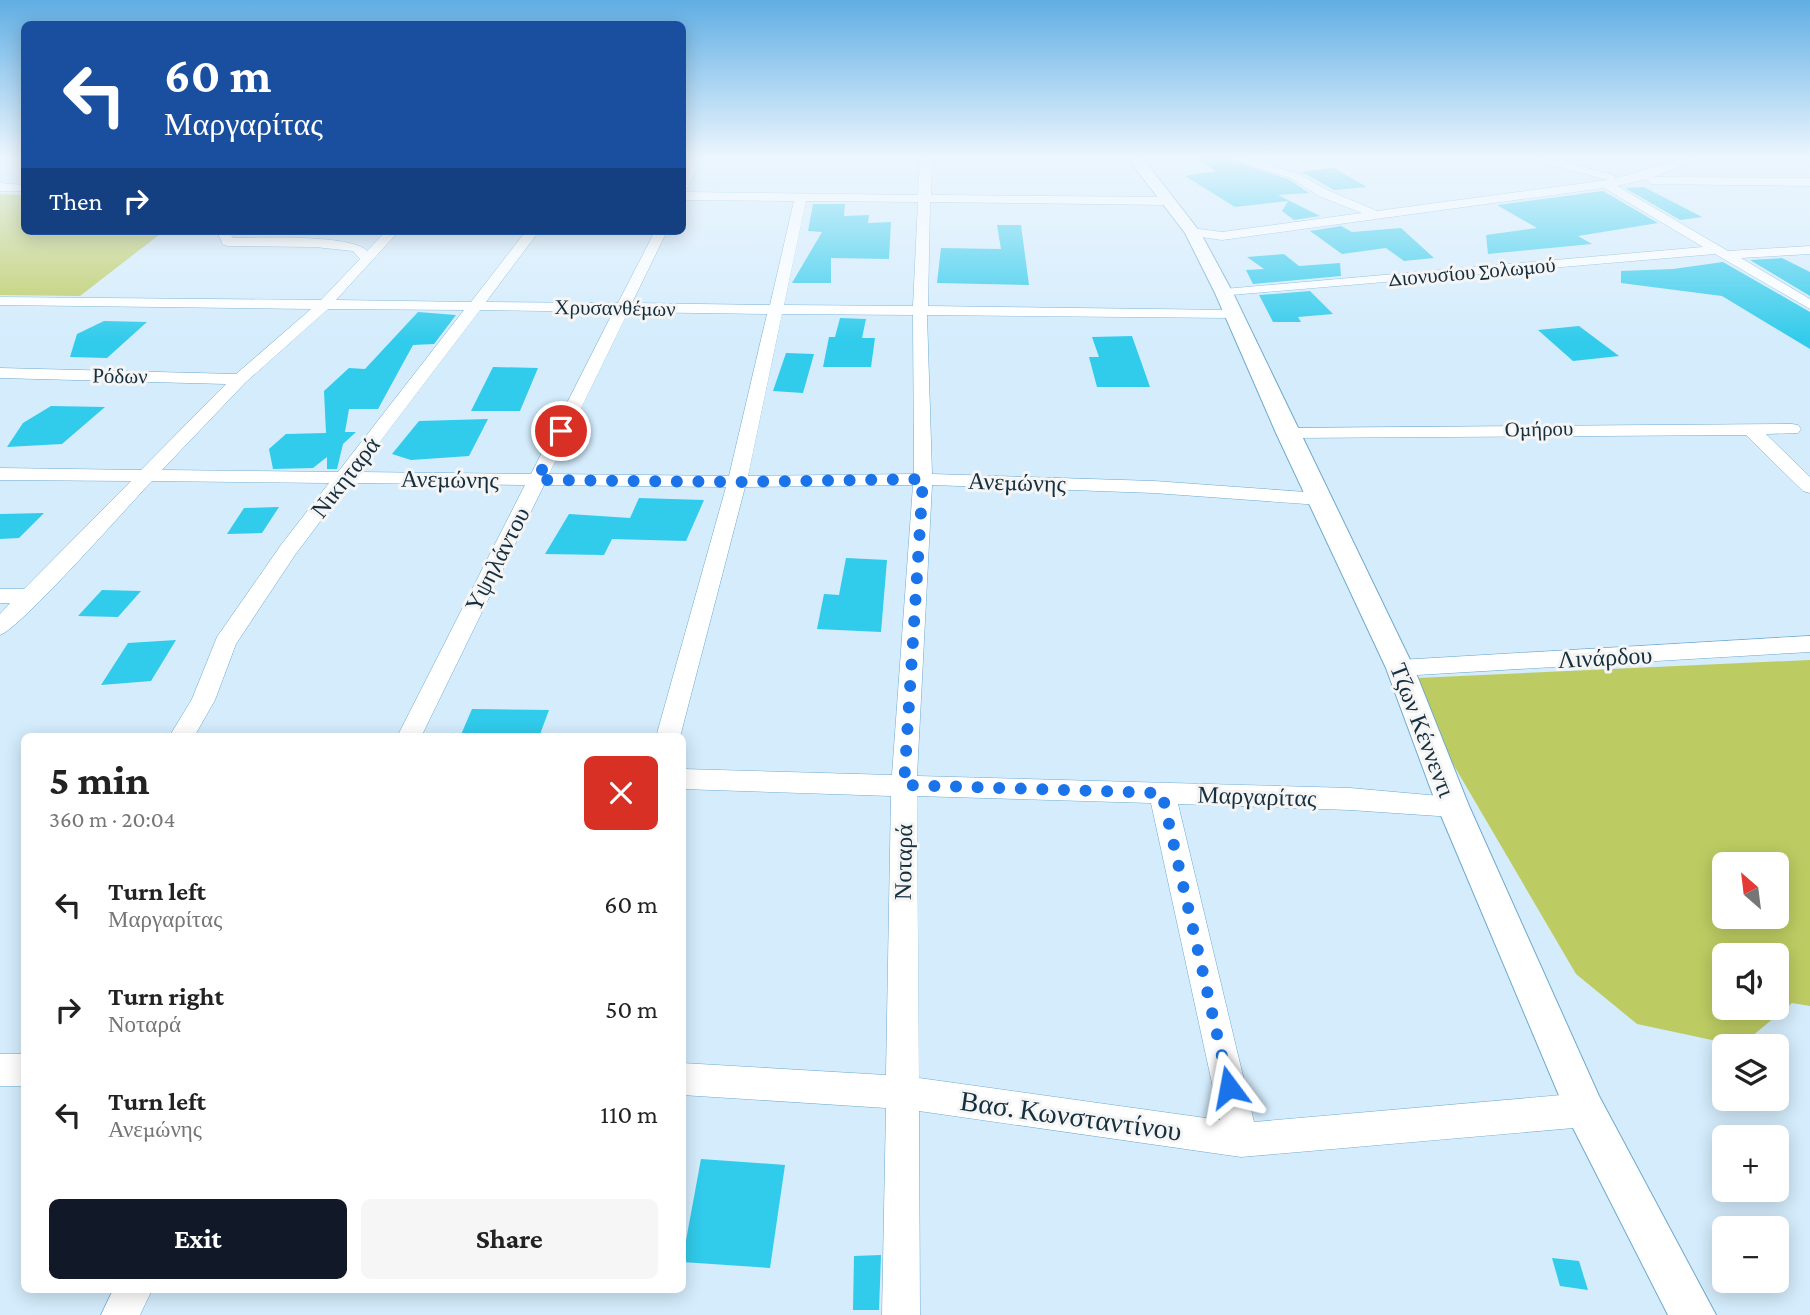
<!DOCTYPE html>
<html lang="en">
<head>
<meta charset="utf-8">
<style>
	:root { --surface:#fff; --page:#f6f6f6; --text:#222; --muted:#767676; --accent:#111827 }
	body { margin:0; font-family:"Crimson Pro",serif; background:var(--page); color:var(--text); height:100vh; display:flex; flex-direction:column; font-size:26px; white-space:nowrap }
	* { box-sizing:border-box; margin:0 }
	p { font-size:23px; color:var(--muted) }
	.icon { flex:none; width:38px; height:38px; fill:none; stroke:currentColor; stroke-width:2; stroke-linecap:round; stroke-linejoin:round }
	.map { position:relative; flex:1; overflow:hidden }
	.side { position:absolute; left:21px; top:733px; width:665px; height:560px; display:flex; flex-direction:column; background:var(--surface); border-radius:10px; box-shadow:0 4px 18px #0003 }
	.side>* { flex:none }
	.guide { position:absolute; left:21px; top:21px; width:665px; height:214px; border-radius:10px; box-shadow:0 4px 18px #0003; background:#1a4fa0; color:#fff; overflow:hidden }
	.needle { width:46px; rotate:332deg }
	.tools { position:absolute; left:1712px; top:852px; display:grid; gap:14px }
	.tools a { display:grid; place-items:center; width:77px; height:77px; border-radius:10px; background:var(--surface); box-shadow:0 4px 18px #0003; font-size:35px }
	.pin { position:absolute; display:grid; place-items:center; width:60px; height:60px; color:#fff; margin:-30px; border:4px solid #fff; border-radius:50%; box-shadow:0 2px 7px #0007 }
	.me { position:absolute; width:77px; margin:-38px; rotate:347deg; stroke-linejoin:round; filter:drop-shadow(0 0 5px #0008) }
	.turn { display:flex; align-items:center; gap:24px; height:147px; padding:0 28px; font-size:32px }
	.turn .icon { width:91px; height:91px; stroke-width:2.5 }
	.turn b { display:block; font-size:49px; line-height:60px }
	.then { display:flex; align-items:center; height:66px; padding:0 28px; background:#0003; gap:14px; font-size:26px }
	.round { display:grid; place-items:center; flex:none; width:74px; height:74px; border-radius:10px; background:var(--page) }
	.headline { display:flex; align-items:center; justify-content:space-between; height:119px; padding:0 28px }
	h1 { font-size:42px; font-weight:700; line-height:52px }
	.cta { display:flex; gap:14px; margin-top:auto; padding:14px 28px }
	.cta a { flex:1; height:80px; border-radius:10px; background:var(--accent); color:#fff; font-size:28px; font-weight:700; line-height:80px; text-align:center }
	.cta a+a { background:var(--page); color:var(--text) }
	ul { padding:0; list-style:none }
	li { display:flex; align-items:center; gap:21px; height:105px; padding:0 28px }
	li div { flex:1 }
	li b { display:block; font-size:26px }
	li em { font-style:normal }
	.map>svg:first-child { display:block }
	.green { fill:#bdcc62; fill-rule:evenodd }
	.building { fill:#31cbeb }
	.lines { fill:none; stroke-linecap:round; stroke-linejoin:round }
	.minor-casing { stroke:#6eaacf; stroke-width:1 }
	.tertiary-casing { stroke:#6eaacf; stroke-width:2 }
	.minor { fill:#fff; fill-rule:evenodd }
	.tertiary { fill:#fff; fill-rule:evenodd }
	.route { stroke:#1a73e8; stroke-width:12; stroke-dasharray:0 21.6 }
	.labels { text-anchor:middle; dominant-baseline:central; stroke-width:6; stroke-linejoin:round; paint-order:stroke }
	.far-street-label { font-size:21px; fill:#162f3e; stroke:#f5f5f5 }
	.street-label { font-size:24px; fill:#162f3e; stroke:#f5f5f5 }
	.near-street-label { font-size:28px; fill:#162f3e; stroke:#f5f5f5 }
</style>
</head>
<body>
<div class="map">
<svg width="1810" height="1315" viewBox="0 0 1810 1315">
	<rect width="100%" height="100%" fill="#d4ecfc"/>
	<g class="green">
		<polygon points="0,194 24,195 24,231 164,231 80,296 0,295"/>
		<path d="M1810,660V1006L1792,1003L1740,1046L1637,1024L1576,974L1439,740L1417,678ZM1724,864H1776V917H1724ZM1724,956H1776V1008H1724Z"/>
	</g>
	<g class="building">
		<polygon points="1193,156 1219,156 1290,180 1309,193 1278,195 1320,216 1294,220 1282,211 1288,201 1235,207 1185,176 1216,171"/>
		<polygon points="1334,168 1367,187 1334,190 1302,172"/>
		<polygon points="1644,187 1702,217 1680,220 1625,188"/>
		<polygon points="1603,191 1658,223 1578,236 1592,244 1488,254 1486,235 1537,228 1497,205"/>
		<polygon points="813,204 845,204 844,216 869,215 868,223 891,222 889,259 831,258 831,283 792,283 822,232 808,231"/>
		<polygon points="997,225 1021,225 1029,285 937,283 941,248 1001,249"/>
		<polygon points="1341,226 1352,232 1401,228 1434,258 1404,261 1386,248 1342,254 1310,231"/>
		<polygon points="1284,254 1299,266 1340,263 1341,276 1253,284 1246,270 1264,269 1247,257"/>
		<polygon points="1782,258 1810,272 1810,296 1750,260"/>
		<polygon points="1723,262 1810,312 1810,349 1722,296 1621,283 1621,271 1673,269"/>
		<polygon points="1310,291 1333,314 1298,317 1301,322 1273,322 1259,295"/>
		<polygon points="418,312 456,315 434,344 413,345 378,409 349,409 345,432 356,432 343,444 337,469 327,469 327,457 313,468 273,469 269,449 286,434 326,433 324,391 349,368 365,369"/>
		<polygon points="840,318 866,319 862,338 875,338 871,367 823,367 829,337 835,337"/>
		<polygon points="104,321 147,322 107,358 70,357 77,334"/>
		<polygon points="1579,326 1619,356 1573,361 1538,330"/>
		<polygon points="1132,336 1150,387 1097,387 1089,357 1099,357 1092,337"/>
		<polygon points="786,353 814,354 803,393 773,391"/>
		<polygon points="493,367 538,368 520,411 471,411"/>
		<polygon points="51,406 105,407 62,444 7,447 23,423"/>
		<polygon points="488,419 469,456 411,460 392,454 419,421"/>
		<polygon points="639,498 704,500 686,541 612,539 604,555 545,554 569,514 630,518"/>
		<polygon points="279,507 262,533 227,534 244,508"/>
		<polygon points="44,513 19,538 0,539 0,514"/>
		<polygon points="846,558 887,560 881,632 817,629 824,594 839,595"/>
		<polygon points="102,590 141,591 118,617 78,616"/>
		<polygon points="176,640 151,681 101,685 128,643"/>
		<polygon points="472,709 549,710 539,737 460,737"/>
		<polygon points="701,1159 785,1165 770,1268 682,1262"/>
		<polygon points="881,1255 879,1310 853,1310 854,1256"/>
		<polygon points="1552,1258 1579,1261 1588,1290 1560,1286"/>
	</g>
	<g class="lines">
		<defs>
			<g id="minor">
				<polygon points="691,156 702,156 688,187 682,190 682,174"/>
				<path d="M920,156H932L931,195L1168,197L1174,201L1168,205L930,202L928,306L1231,310L1238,314L1231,318L927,315L932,474L1154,481L1320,493L1330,499L1320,505L1154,493L932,485L917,776L1350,788L1462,798L1466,806L1462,814L1453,817L1350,810L1178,804L1254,1122L1585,1093L1597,1098L1602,1110L1597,1122L1585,1127L1241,1157L919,1111L920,1315H882L886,1108L682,1095V1063L886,1075L891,796L682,789V769L892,775L913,485L745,487L680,737H656L726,487L544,485L421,737H397L525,485L349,483L295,555L236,644L215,700L194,737H169L192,699L217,637L281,545L329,483L152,481C129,505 20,629 0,635V614L10,603H0V589H24L131,481L0,480V468L141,470L226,384L0,378V368L236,374L311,309L0,305V297L321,300L360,259L353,251L315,247L228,246L223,245L217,231H229L233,238C259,238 352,234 367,251L386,231H399L336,300L471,302L526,231H539L486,302L618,303L655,231H667L632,303L770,305L794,201L682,200V192L918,195ZM806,201L918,202L913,306L784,305ZM328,309L464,310L338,472L162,470L246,382ZM480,310L613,312L531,474L357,472ZM628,312L767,314L729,476L549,474ZM782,314L913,315L914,474L748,476ZM917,796L1151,803L1220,1120L919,1078Z"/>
				<polygon points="1221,156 1240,156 1299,174 1327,190 1377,211 1608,180 1519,156 1540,156 1614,175 1614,179 1690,156 1708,156 1653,177 1810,178 1810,186 1651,184 1646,179 1617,186 1728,251 1810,246 1810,254 1741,258 1810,299 1810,309 1715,254 1219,296 1217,293 1224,289 1703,247 1604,188 1222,240 1187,235 1187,229 1192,228 1222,232 1362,213 1319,196 1291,178"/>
				<polygon points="0,183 24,185 24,191 0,191"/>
				<polygon points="1792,424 1798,425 1801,429 1798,433 1766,434 1810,477 1810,493 1803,491 1746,435 1287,438 1278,433 1287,428"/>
				<polygon points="1810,636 1810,652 1400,676 1392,674 1389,668 1392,662 1400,660"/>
				<rect x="0" y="1054" width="24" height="32"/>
				<polygon points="113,1290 152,1290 140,1315 101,1315"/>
			</g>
			<polygon id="tertiary" points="1126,156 1141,156 1200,232 1233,293 1414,668 1469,806 1599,1096 1716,1315 1668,1315 1571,1124 1437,806 1386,668 1276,433 1215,293 1185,233"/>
		</defs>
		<use href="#minor" class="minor-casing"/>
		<use href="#tertiary" class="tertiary-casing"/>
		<use href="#minor" class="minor"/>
		<use href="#tertiary" class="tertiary"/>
	</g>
	<linearGradient id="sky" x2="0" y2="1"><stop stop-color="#60aee4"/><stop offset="0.46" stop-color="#ecf6fe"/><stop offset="1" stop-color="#ecf6fe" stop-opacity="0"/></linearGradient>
	<rect width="1810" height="341" fill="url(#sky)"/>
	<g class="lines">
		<polyline class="route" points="561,431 537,480 737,482 923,479 904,785 1162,793 1229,1087"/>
	</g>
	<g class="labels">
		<g class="far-street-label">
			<text transform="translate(1472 272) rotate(-5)">Διονυσίου Σολωμού</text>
			<text transform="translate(615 308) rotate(1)">Χρυσανθέμων</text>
			<text transform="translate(120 376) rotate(1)">Ρόδων</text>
			<text transform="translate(1539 429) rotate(-1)">Ομήρου</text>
		</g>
		<g class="street-label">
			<text transform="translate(345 477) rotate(-52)">Νικηταρά</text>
			<text transform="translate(450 479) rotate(1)">Ανεμώνης</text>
			<text transform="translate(1017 482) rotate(2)">Ανεμώνης</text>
			<text transform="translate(497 559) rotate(-63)">Υψηλάντου</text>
			<text transform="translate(1605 657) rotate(-3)">Λινάρδου</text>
			<text transform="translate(1423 730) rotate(69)">Τζων Κέννεντι</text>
			<text transform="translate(1257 796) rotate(2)">Μαργαρίτας</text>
			<text transform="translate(903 862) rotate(-89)">Νοταρά</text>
		</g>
		<g class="near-street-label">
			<text transform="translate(1071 1116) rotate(8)">Βασ. Κωνσταντίνου</text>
		</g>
	</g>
</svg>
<div class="tools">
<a><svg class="needle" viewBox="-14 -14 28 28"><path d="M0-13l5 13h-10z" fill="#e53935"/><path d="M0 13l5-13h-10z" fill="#767676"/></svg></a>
<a><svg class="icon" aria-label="sound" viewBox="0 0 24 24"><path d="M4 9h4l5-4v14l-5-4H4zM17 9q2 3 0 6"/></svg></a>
<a><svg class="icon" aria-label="layers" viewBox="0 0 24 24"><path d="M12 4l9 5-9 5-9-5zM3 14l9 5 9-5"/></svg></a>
<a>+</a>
<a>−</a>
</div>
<div class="pin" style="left:561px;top:431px;background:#d93025"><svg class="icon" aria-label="arrive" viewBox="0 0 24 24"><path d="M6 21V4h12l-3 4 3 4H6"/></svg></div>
<svg class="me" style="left:1229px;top:1087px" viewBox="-20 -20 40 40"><path d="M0-17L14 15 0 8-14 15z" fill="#1a73e8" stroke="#fff" stroke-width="4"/></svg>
<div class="guide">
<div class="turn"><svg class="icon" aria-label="left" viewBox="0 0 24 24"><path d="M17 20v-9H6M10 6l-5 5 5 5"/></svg><div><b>60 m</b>Μαργαρίτας</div></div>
<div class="then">Then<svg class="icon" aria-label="right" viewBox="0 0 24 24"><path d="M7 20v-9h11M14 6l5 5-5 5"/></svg></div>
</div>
<section class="side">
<div class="headline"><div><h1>5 min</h1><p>360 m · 20:04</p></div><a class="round" style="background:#d93025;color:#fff"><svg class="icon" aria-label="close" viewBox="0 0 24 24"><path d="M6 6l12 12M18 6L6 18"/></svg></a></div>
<ul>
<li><svg class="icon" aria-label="left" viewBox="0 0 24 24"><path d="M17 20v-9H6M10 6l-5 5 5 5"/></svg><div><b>Turn left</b><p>Μαργαρίτας</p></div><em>60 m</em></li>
<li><svg class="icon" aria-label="right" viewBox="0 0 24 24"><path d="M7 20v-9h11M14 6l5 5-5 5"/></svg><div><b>Turn right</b><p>Νοταρά</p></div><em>50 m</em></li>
<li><svg class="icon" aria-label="left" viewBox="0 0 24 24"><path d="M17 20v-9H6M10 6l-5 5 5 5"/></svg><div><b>Turn left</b><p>Ανεμώνης</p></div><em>110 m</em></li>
</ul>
<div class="cta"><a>Exit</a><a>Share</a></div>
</section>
</div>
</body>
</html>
